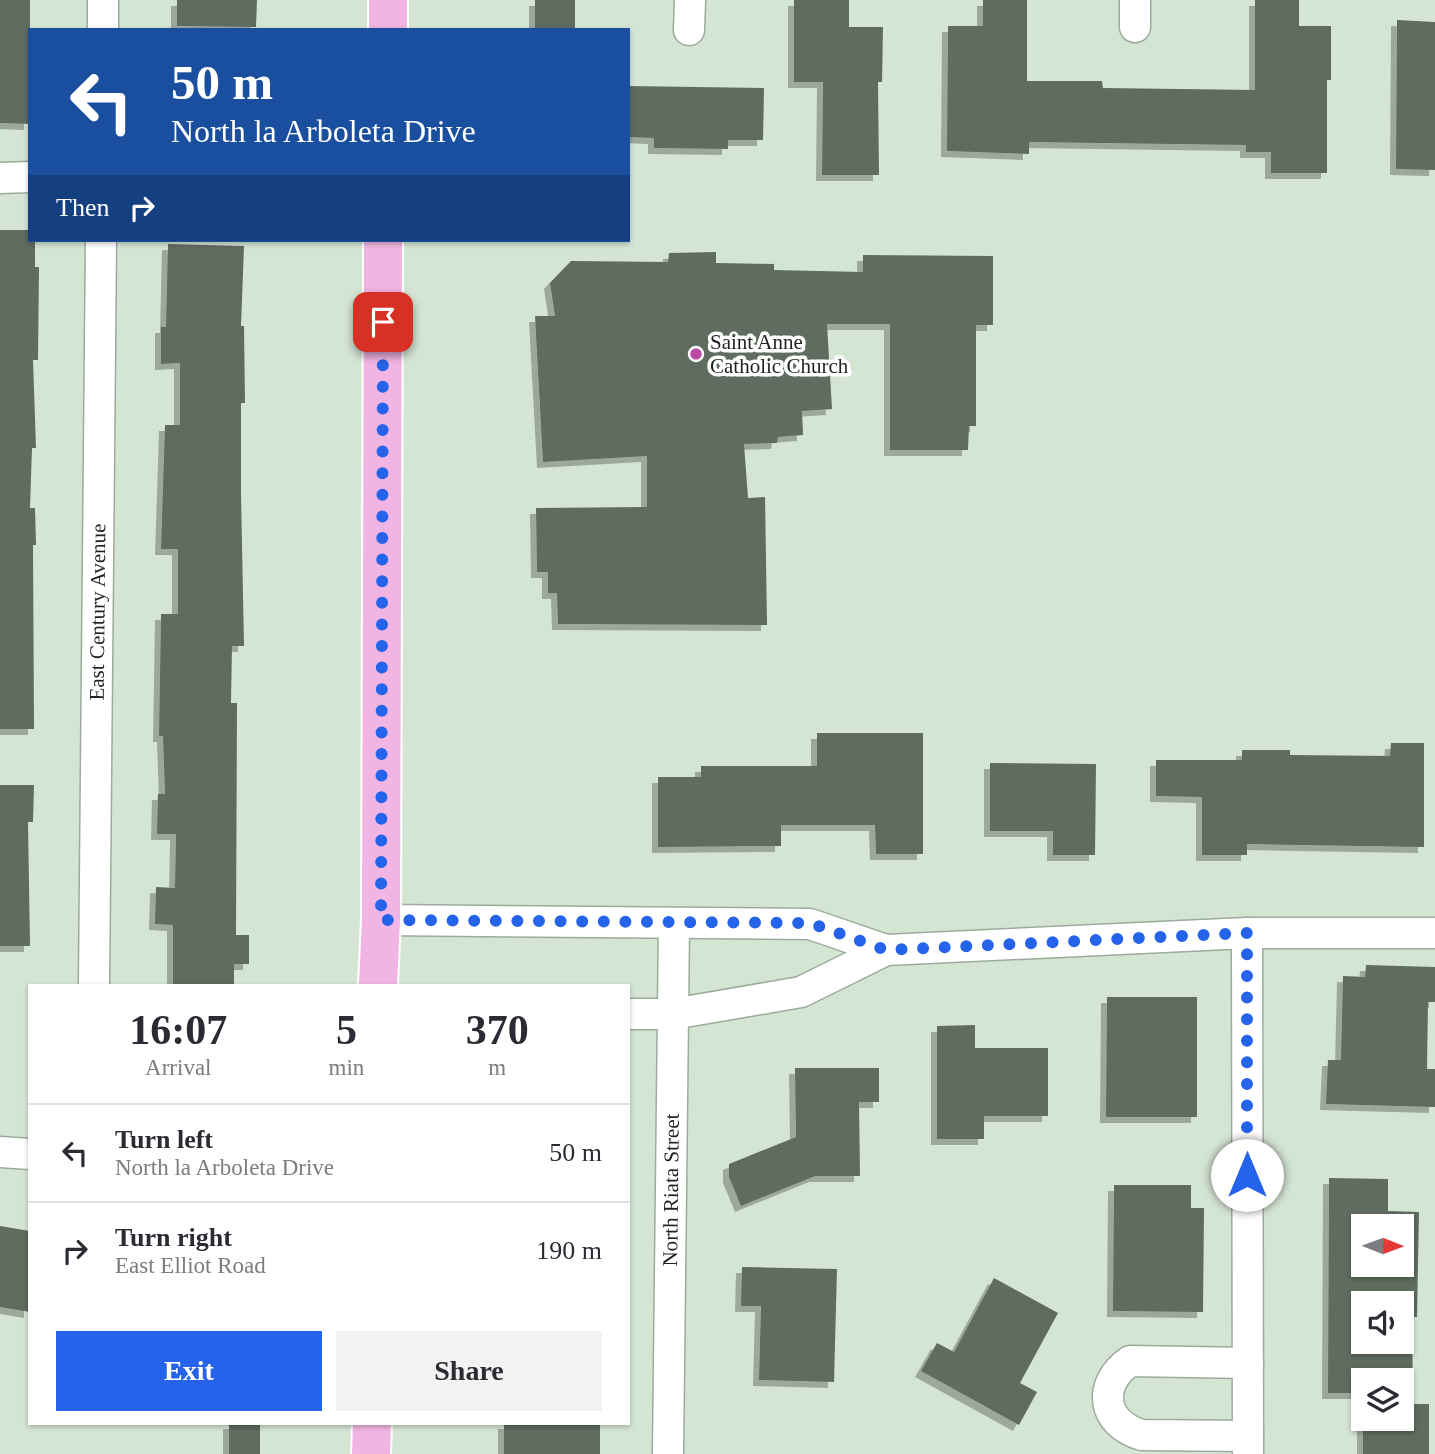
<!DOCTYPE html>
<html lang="en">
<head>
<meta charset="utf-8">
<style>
	:root { --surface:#fff; --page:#f2f2f3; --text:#2b2b33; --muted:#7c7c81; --line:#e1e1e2; --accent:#2563eb }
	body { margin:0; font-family:"Times New Roman",serif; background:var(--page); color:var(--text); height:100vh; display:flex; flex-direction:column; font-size:26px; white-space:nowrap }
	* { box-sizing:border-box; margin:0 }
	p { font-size:23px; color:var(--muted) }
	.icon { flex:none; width:38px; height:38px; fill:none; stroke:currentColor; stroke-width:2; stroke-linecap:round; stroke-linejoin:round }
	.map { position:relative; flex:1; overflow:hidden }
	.details { position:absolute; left:28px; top:984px; width:602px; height:441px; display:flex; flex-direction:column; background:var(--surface); border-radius:0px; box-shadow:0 2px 5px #0004 }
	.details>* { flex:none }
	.banner { position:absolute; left:28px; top:28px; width:602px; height:214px; border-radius:0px; box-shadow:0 2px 5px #0004; background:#1a4fa0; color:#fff; overflow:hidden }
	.needle { width:46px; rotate:91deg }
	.tools { position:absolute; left:1351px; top:1214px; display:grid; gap:14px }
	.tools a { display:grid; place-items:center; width:63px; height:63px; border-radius:0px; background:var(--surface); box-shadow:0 2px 5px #0004; font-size:35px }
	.pin { position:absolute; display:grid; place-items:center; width:60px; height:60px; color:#fff; margin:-30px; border-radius:14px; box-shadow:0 4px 10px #0006 }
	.me { position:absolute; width:77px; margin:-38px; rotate:0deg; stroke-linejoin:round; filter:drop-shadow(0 0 5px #0008) }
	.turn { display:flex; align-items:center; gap:24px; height:147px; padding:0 28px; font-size:32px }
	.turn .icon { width:91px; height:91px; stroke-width:2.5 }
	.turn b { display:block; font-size:49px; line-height:60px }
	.then { display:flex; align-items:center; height:66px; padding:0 28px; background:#0003; gap:14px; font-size:26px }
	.eta { display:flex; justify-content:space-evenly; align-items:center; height:119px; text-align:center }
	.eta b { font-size:42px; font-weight:700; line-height:49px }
	.primary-button { display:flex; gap:14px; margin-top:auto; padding:14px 28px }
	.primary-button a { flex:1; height:80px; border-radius:0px; background:var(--accent); color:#fff; font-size:28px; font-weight:700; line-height:80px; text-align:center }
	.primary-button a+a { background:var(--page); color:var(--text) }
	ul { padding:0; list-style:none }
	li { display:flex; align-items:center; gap:21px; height:98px; padding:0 28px; border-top:2px solid var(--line) }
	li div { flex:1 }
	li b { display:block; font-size:26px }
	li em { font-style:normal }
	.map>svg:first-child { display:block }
	.building { fill:#5e6c5e; fill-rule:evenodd; filter:url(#shadow) }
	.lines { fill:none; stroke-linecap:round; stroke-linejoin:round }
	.minor-casing { stroke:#9cab9b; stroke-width:33 }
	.major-casing { stroke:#fff; stroke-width:42 }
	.minor { stroke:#fff; stroke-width:30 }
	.major { stroke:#f0b5e2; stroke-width:38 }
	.route { stroke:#2563eb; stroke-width:12; stroke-dasharray:0 21.6 }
	.poi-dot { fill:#bb49a4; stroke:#fff; stroke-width:2.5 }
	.labels { text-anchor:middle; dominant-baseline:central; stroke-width:7; stroke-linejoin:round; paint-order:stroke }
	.poi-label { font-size:21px; fill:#1d231d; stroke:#fff; text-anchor:start }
	.street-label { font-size:21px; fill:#1d231d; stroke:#fff }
</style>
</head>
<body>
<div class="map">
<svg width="1435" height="1454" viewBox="0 0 1435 1454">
	<defs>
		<filter id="shadow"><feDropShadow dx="-6" dy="6" stdDeviation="0" flood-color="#0004"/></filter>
	</defs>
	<rect width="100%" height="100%" fill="#d5e5d4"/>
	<g class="building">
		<polygon points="0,0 30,0 30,124 0,123"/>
		<polygon points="177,0 257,0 256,27 177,26"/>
		<rect x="535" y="0" width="40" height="30"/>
		<polygon points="794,0 849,0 849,27 883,27 882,82 878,82 879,175 822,175 823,82 794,82"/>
		<polygon points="983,0 1027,0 1027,81 1102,81 1103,88 1255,90 1255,0 1299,0 1299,26 1331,26 1331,80 1327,80 1327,173 1271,173 1271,152 1246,152 1246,145 1029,142 1029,154 947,151 948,26 983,26"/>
		<polygon points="1397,20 1435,22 1435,170 1396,169"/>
		<polygon points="628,86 764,88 763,140 728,140 728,149 654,148 654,138 628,137"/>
		<polygon points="0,230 30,230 30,240 35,240 35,267 39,267 38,360 33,360 36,448 32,448 30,508 35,508 36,545 33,545 34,729 0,729"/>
		<polygon points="168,244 244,246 241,326 244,326 245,403 241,403 241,494 244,646 232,646 231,703 237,703 236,935 249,935 249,964 234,964 234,985 173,985 173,925 155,924 156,887 175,888 176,834 157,834 158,794 165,794 163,736 159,736 161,614 178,614 178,549 161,549 165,425 180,425 180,363 161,364 161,327 166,327"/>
		<polygon points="716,252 716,263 774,264 774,270 863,272 863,255 993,256 993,325 976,325 976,426 969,426 968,450 890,450 890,324 827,324 832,409 802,411 803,435 778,437 777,443 744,444 748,498 765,497 767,625 558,624 557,593 548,593 548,572 537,572 536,508 647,507 647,456 543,462 535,316 555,316 550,283 571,261 668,262 669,253"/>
		<polygon points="817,733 923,733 923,854 876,854 875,825 781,825 781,846 658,847 658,777 701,777 701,766 817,766"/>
		<polygon points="1391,743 1424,743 1424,847 1247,844 1247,855 1202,855 1202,797 1156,796 1156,760 1242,760 1242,750 1290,750 1290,755 1390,756"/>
		<polygon points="990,763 1096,764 1095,855 1053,855 1053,831 990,831"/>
		<polygon points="0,785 34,785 33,822 28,822 30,946 0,946"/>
		<polygon points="1366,965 1435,967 1435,1002 1428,1002 1427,1069 1435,1069 1435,1107 1326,1104 1328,1060 1341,1060 1343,976 1365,977"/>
		<polygon points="1107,997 1197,997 1197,1117 1106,1117"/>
		<polygon points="975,1025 975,1048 1048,1048 1048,1116 984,1116 984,1139 937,1139 937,1026"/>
		<polygon points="795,1068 879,1068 879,1102 859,1102 860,1176 815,1176 741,1206 729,1177 729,1164 796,1137"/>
		<path d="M1329,1178L1388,1179V1211L1419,1212L1417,1317H1412L1413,1404H1429V1454H1363V1393H1328ZM1363,1227H1402V1265H1363ZM1363,1304H1402V1342H1363ZM1363,1381H1402V1419H1363Z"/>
		<polygon points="1114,1185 1191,1185 1191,1208 1204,1208 1203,1312 1113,1311"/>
		<polygon points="0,1226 30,1231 30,1312 0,1307"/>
		<polygon points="742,1267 837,1269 834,1382 759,1380 761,1306 741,1306"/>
		<polygon points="994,1278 1058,1313 1020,1383 1037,1392 1019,1425 921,1371 937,1343 954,1352"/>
		<rect x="229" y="1423" width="31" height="31"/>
		<rect x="504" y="1423" width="96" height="31"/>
	</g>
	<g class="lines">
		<defs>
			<g id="minor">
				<polyline points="1135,27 1135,0"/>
				<polyline points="103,30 103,0"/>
				<polyline points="689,30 690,0"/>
				<polyline points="0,178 30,177"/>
				<polyline points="381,920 810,924 886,950 801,992 673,1014 628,1014"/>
				<polyline points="1247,933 1248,1454"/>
				<polyline points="886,950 1247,933 1435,933"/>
				<path id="s1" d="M94,985L101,240"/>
				<polyline points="0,1152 30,1154"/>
				<path d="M1248,1363L1130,1361C1097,1384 1101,1423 1142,1435L1248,1436"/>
				<path id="s2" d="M668,1454L674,924"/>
			</g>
			<g id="major">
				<polyline points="388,30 388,0"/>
				<polyline points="378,985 381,920 383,240"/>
				<polyline points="371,1454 372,1423"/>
			</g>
		</defs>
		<use href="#minor" class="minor-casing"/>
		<use href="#major" class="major-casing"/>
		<use href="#minor" class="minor"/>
		<use href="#major" class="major"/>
	</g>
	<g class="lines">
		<polyline class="route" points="383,322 381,920 810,923 886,950 1247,933 1247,1175"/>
	</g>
	<circle class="poi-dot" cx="696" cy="354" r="7"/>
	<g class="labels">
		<g class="poi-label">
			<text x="710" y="342">Saint Anne<tspan x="710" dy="24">Catholic Church</tspan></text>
		</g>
		<g class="street-label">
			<text stroke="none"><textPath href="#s1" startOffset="373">East Century Avenue</textPath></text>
			<text stroke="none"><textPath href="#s2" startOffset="264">North Riata Street</textPath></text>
		</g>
	</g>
</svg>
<div class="tools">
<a><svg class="needle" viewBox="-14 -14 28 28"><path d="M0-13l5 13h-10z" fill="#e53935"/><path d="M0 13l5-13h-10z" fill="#7c7c81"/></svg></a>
<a><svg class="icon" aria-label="sound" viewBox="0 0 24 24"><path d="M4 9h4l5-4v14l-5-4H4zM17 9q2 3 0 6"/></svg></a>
<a><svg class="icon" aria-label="layers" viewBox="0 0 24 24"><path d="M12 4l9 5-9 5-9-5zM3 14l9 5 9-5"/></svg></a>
</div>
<div class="pin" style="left:383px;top:322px;background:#d93025"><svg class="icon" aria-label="arrive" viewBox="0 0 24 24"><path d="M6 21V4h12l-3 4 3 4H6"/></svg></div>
<svg class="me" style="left:1247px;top:1175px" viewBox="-20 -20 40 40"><circle r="19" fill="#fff"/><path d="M0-13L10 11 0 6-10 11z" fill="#2563eb"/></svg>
<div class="banner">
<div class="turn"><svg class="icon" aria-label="left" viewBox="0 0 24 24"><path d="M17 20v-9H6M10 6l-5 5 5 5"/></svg><div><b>50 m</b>North la Arboleta Drive</div></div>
<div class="then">Then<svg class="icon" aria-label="right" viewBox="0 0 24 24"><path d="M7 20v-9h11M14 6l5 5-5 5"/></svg></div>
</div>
<section class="details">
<div class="eta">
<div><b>16:07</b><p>Arrival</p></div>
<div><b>5</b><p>min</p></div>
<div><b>370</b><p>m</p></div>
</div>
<ul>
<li><svg class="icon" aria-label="left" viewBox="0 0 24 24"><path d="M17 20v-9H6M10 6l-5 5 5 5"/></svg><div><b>Turn left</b><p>North la Arboleta Drive</p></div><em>50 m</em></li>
<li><svg class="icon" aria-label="right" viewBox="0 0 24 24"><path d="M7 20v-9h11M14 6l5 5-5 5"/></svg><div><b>Turn right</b><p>East Elliot Road</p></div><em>190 m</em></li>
</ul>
<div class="primary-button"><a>Exit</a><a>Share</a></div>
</section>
</div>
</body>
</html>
